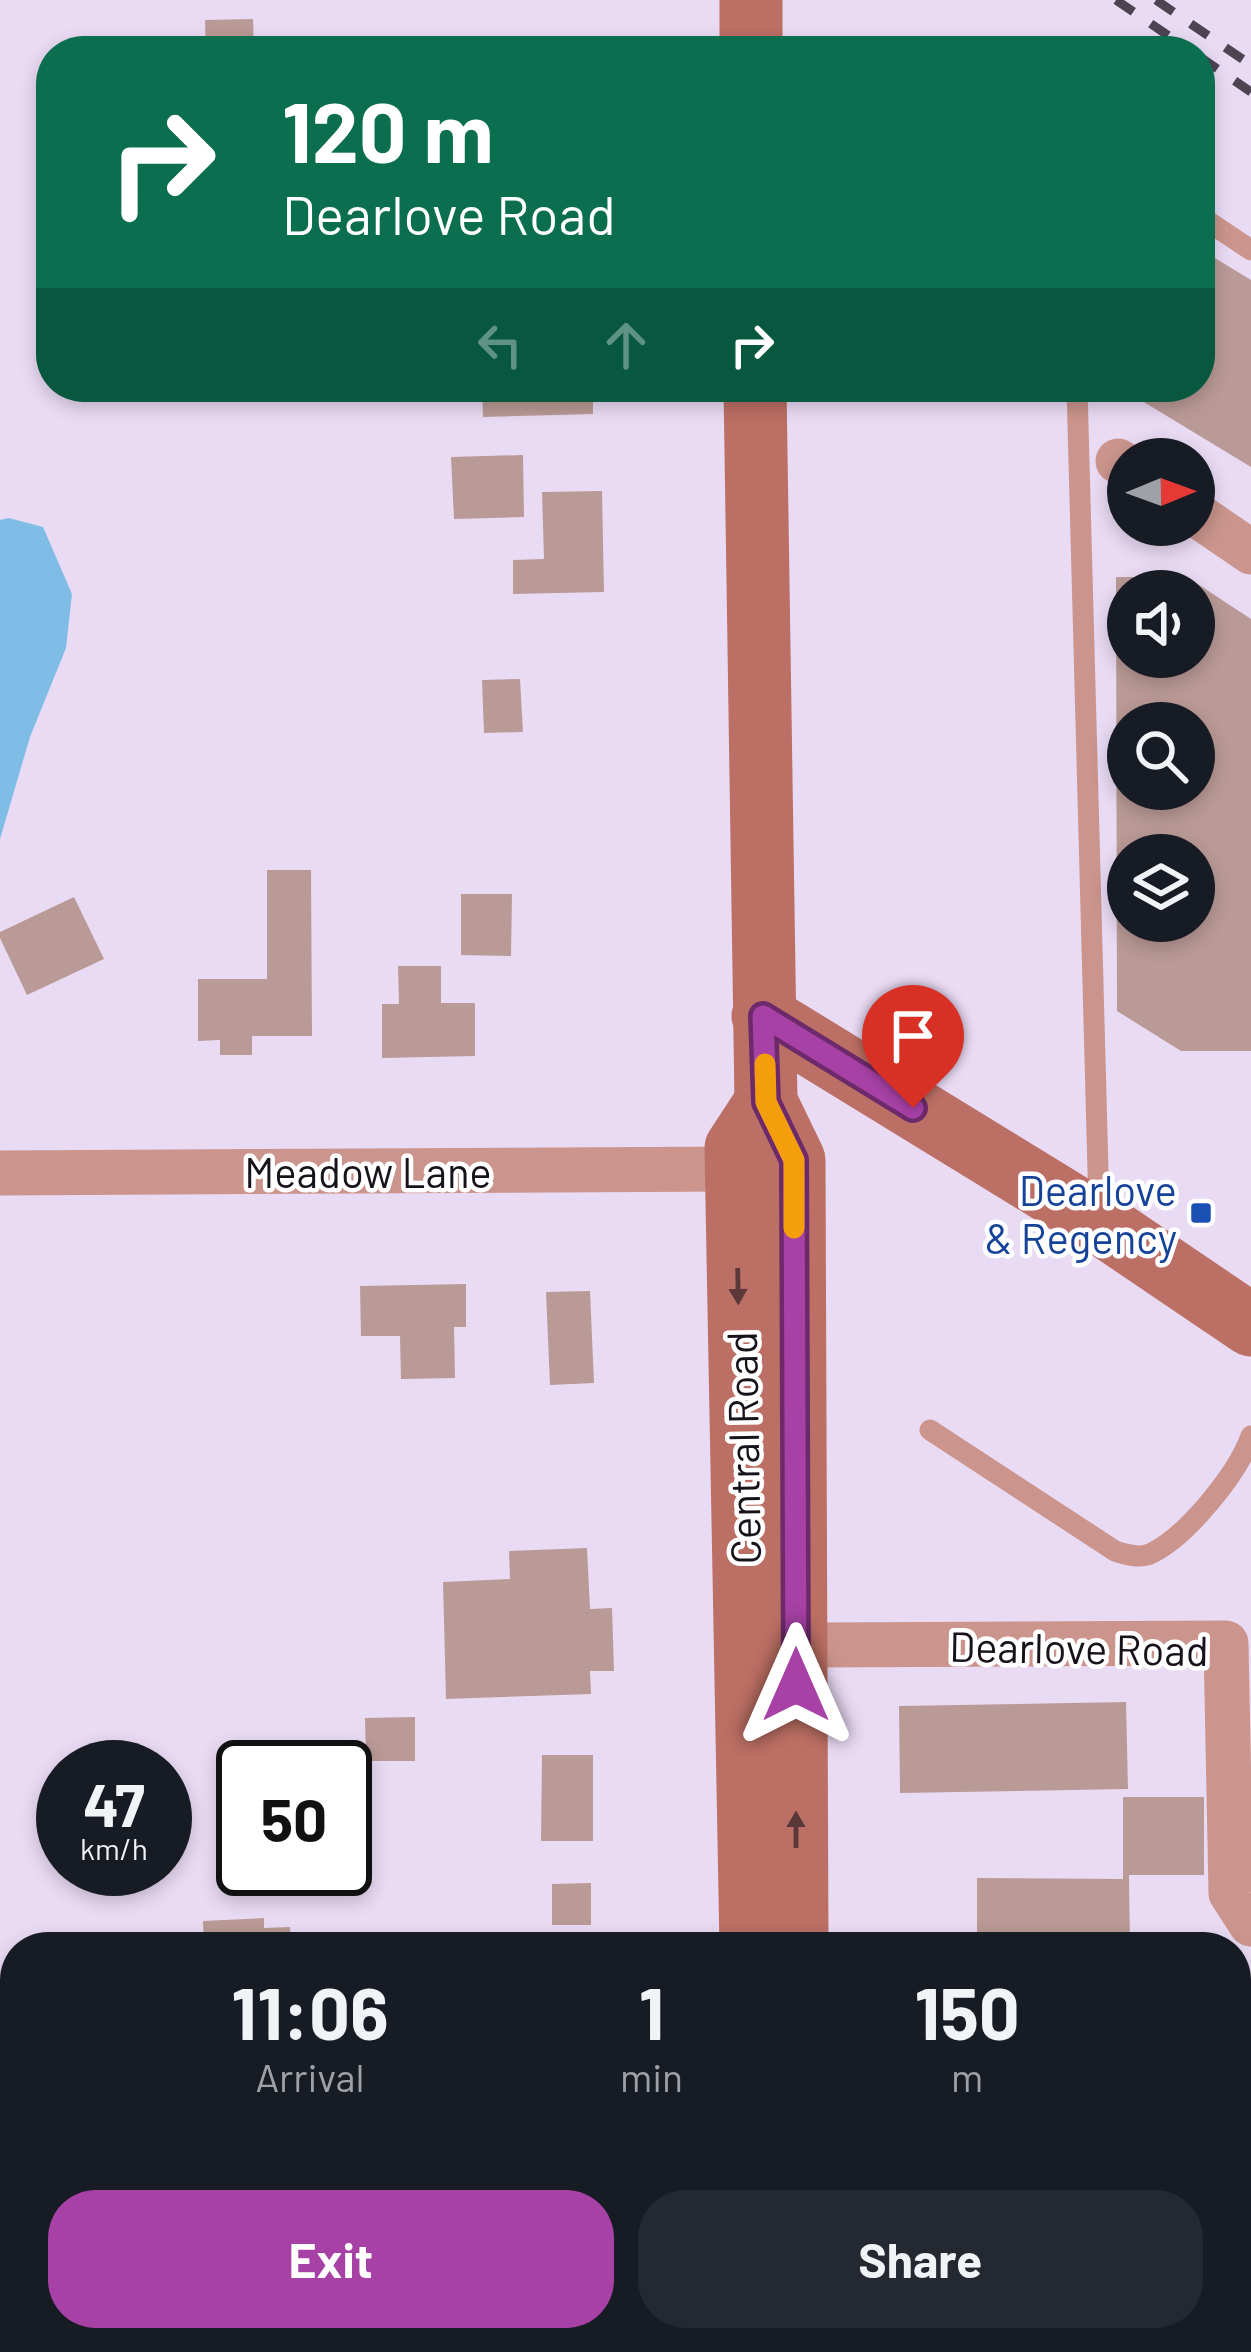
<!DOCTYPE html>
<html lang="en">
<head>
<meta charset="utf-8">
<style>
	:root { --surface:#171b24; --page:#242831; --text:#f1f3f6; --muted:#9ea1a6; --accent:#a741a5 }
	body { margin:0; font-family:Barlow,sans-serif; background:var(--page); color:var(--text); height:100vh; display:flex; flex-direction:column; font-size:45px; white-space:nowrap }
	* { box-sizing:border-box; margin:0 }
	p { font-size:39px; color:var(--muted) }
	.icon { flex:none; width:66px; height:66px; fill:none; stroke:currentColor; stroke-width:2; stroke-linecap:round; stroke-linejoin:round }
	.map { position:relative; flex:1; overflow:hidden }
	.details { position:absolute; left:0px; top:1932px; width:1251px; height:420px; display:flex; flex-direction:column; background:var(--surface); border-radius:48px 48px 0 0; box-shadow:0 6px 18px #0003 }
	.details>* { flex:none }
	.guide { position:absolute; left:36px; top:36px; width:1179px; height:366px; border-radius:48px; box-shadow:0 6px 18px #0003; background:#0b6e4f; color:#fff; overflow:hidden }
	.needle { width:78px; rotate:89deg }
	.buttons { position:absolute; left:1107px; top:438px; display:grid; gap:24px }
	.buttons a { display:grid; place-items:center; width:108px; height:108px; border-radius:50%; background:var(--surface); box-shadow:0 6px 18px #0003; font-size:60px }
	.speed { position:absolute; left:36px; top:1740px; display:flex; gap:24px; font-size:60px; font-weight:700; text-align:center }
	.speed>* { display:grid; place-content:center; width:156px; height:156px; border-radius:50%; background:var(--surface); box-shadow:0 6px 18px #0003; line-height:1 }
	.speed small { font-size:30px; font-weight:400 }
	.speed .limit { border:6px solid #111; border-radius:18px; background:#fff; color:#111 }
	.pin { position:absolute; display:grid; place-items:center; width:102px; height:102px; color:#fff; margin:-123px -51px; border-radius:50% 50% 50% 0; rotate:-45deg; box-shadow:0 0 12px #0007 }
	.pin .icon { rotate:45deg }
	.me { position:absolute; width:132px; margin:-66px; rotate:0deg; stroke-linejoin:round; filter:drop-shadow(0 0 9px #0008) }
	.turn { display:flex; align-items:center; gap:42px; height:252px; padding:0 48px; font-size:54px }
	.turn .icon { width:156px; height:156px; stroke-width:2.5 }
	.turn b { display:block; font-size:84px; line-height:102px }
	.lanes { display:flex; align-items:center; height:114px; padding:0 48px; background:#0003; justify-content:center; gap:60px; direction:ltr }
	.lanes .off { opacity:.35 }
	.eta { display:flex; justify-content:space-evenly; align-items:center; height:204px; text-align:center }
	.eta b { font-size:72px; font-weight:700; line-height:84px }
	.action { display:flex; gap:24px; margin-top:auto; padding:24px 48px }
	.action a { flex:1; height:138px; border-radius:48px; background:var(--accent); color:#fff; font-size:48px; font-weight:700; line-height:138px; text-align:center }
	.action a+a { background:var(--page); color:var(--text) }
	.map>svg:first-child { display:block }
	.water { fill:#7fbde7 }
	.building { fill:#ba9a96; fill-rule:evenodd }
	.lines { fill:none; stroke-linecap:round; stroke-linejoin:round }
	.lane { stroke:#cb958d; stroke-width:21 }
	.street { stroke:#cb958d; stroke-width:45 }
	.secondary { stroke:#bc6f64; stroke-width:63 }
	.rail { stroke:#4c4451; stroke-width:9; stroke-dasharray:21 21; stroke-linecap:butt }
	.oneway { fill:#5a3738 }
	.route-casing { stroke:#6d2a6b; stroke-width:30 }
	.route { stroke:#a741a5; stroke-width:21 }
	.slow { stroke:#f59e0b; stroke-width:21 }
	.transit-dot { fill:#1a4fb4; stroke:#fff; stroke-width:4.5 }
	.labels { text-anchor:middle; dominant-baseline:central; stroke-width:9; stroke-linejoin:round; paint-order:stroke }
	.street-label { font-size:42px; fill:#18121b; stroke:#fff }
	.transit-label { font-size:42px; fill:#164399; stroke:#fff; text-anchor:end }
</style>
</head>
<body>
<div class="map">
<svg width="1251" height="2352" viewBox="0 0 1251 2352">
	<rect width="100%" height="100%" fill="#eadbf5"/>
	<polygon class="water" points="9,518 43,527 72,594 66,648 30,737 0,839 0,520"/>
	<g class="building">
		<polygon points="253,19 254,51 206,51 205,20"/>
		<polygon points="1200,249 1251,280 1251,467 1119,387 1200,387"/>
		<polygon points="482,387 593,387 593,414 483,417"/>
		<polygon points="523,455 524,517 454,519 451,457"/>
		<polygon points="602,491 604,592 513,594 513,560 544,559 542,492"/>
		<path d="M1116,577H1187L1251,619V1051H1181L1117,1011ZM1128,591H1194V657H1128ZM1128,723H1194V789H1128ZM1128,855H1194V921H1128Z"/>
		<polygon points="520,679 523,732 484,733 482,680"/>
		<polygon points="267,870 311,870 312,1036 252,1036 252,1055 220,1055 220,1040 198,1041 198,979 267,979"/>
		<polygon points="461,894 512,894 511,956 461,955"/>
		<polygon points="74,897 104,959 27,995 0,938 0,932"/>
		<polygon points="398,966 441,966 441,1003 475,1003 475,1056 382,1058 382,1004 399,1004"/>
		<polygon points="466,1284 466,1327 454,1327 455,1378 401,1379 400,1336 361,1336 360,1286"/>
		<polygon points="590,1291 594,1383 550,1385 546,1292"/>
		<polygon points="587,1548 590,1609 612,1608 614,1671 590,1671 591,1694 446,1699 443,1582 510,1579 509,1551"/>
		<polygon points="1126,1702 1128,1789 900,1793 899,1706"/>
		<polygon points="415,1717 415,1761 366,1761 365,1718"/>
		<polygon points="542,1755 593,1755 593,1841 541,1841"/>
		<polygon points="1123,1797 1204,1797 1204,1875 1129,1875 1130,1947 977,1947 977,1878 1123,1879"/>
		<polygon points="591,1883 591,1925 552,1925 552,1884"/>
		<polygon points="264,1918 264,1928 290,1927 291,1947 204,1947 203,1921"/>
		<polygon points="154,1933 154,1947 76,1947 75,1935"/>
		<rect x="1236" y="2194" width="15" height="77"/>
		<polygon points="402,2337 487,2337 487,2352 402,2350"/>
		<rect x="909" y="2337" width="300" height="15"/>
	</g>
	<g class="lines">
		<g class="lane">
			<polyline points="1200,216 1251,250"/>
			<polyline points="1077,387 1099,1208"/>
			<path d="M930,1430L1115,1551C1127,1555 1141,1559 1152,1553C1188,1535 1238,1473 1251,1436"/>
		</g>
		<g class="street">
			<polyline points="1118,461 1128,467"/>
			<polyline points="1194,513 1251,552"/>
			<polyline points="0,1173 736,1169"/>
			<polyline points="795,1642 821,1645 1226,1643 1231,1893 1251,1924"/>
			<polyline points="0,2107 15,2107"/>
		</g>
		<g class="secondary">
			<polyline points="751,0 751,51"/>
			<polyline points="755,387 766,1102 794,1160 797,1947"/>
			<polyline points="763,1016 1099,1222 1251,1325"/>
			<polyline points="751,1947 736,1148 766,1102"/>
			<polyline points="778,2337 778,2352"/>
		</g>
		<g class="rail">
			<polyline points="1116,0 1191,51"/>
			<polyline points="1156,0 1251,65"/>
			<polyline points="1200,57 1251,92"/>
		</g>
	</g>
	<defs><path id="oneway-solid" d="M-6-.8H1V-3.2L6.5 0L1 3.2V.8H-6Z" transform="scale(3)"/></defs>
	<g class="oneway">
		<use href="#oneway-solid" transform="translate(738 1286) rotate(89)"/>
		<use href="#oneway-solid" transform="translate(796 1830) rotate(-90)"/>
	</g>
	<g class="lines">
		<defs>
			<polyline id="route" points="796,1685 794,1160 766,1102 763,1016 913,1108"/>
		</defs>
		<use href="#route" class="route-casing"/>
		<use href="#route" class="route"/>
		<polyline class="slow" points="765,1064 766,1102 794,1160 794,1228"/>
	</g>
	<rect class="transit-dot" x="1189" y="1201" width="24" height="24" rx="6"/>
	<g class="labels">
		<g class="street-label">
			<text x="368" y="1171">Meadow Lane</text>
			<text transform="translate(742 1448) rotate(-91)">Central Road</text>
			<text transform="translate(1079 1647) rotate(1)">Dearlove Road</text>
		</g>
		<g class="transit-label">
			<text x="1177" y="1189">Dearlove<tspan x="1177" dy="48">&amp; Regency</tspan></text>
		</g>
	</g>
</svg>
<div class="buttons">
<a><svg class="needle" viewBox="-14 -14 28 28"><path d="M0-13l5 13h-10z" fill="#e53935"/><path d="M0 13l5-13h-10z" fill="#9ea1a6"/></svg></a>
<a><svg class="icon" aria-label="sound" viewBox="0 0 24 24"><path d="M4 9h4l5-4v14l-5-4H4zM17 9q2 3 0 6"/></svg></a>
<a><svg class="icon" aria-label="search" viewBox="0 0 24 24"><circle cx="10" cy="10" r="6"/><path d="M15 15l6 6"/></svg></a>
<a><svg class="icon" aria-label="layers" viewBox="0 0 24 24"><path d="M12 4l9 5-9 5-9-5zM3 14l9 5 9-5"/></svg></a>
</div>
<div class="speed"><div>47<small>km/h</small></div><div class="limit">50</div></div>
<div class="pin" style="left:913px;top:1108px;background:#d93025"><svg class="icon" aria-label="arrive" viewBox="0 0 24 24"><path d="M6 21V4h12l-3 4 3 4H6"/></svg></div>
<svg class="me" style="left:796px;top:1685px" viewBox="-20 -20 40 40"><path d="M0-17L14 15 0 8-14 15z" fill="#a741a5" stroke="#fff" stroke-width="4"/></svg>
<div class="guide">
<div class="turn"><svg class="icon" aria-label="right" viewBox="0 0 24 24"><path d="M7 20v-9h11M14 6l5 5-5 5"/></svg><div><b>120 m</b>Dearlove Road</div></div>
<div class="lanes"><svg class="icon off" aria-label="left" viewBox="0 0 24 24"><path d="M17 20v-9H6M10 6l-5 5 5 5"/></svg><svg class="icon off" aria-label="ahead" viewBox="0 0 24 24"><path d="M12 20V5M6 11l6-6 6 6"/></svg><svg class="icon" aria-label="right" viewBox="0 0 24 24"><path d="M7 20v-9h11M14 6l5 5-5 5"/></svg></div>
</div>
<section class="details">
<div class="eta">
<div><b>11:06</b><p>Arrival</p></div>
<div><b>1</b><p>min</p></div>
<div><b>150</b><p>m</p></div>
</div>
<div class="action"><a>Exit</a><a>Share</a></div>
</section>
</div>
</body>
</html>
